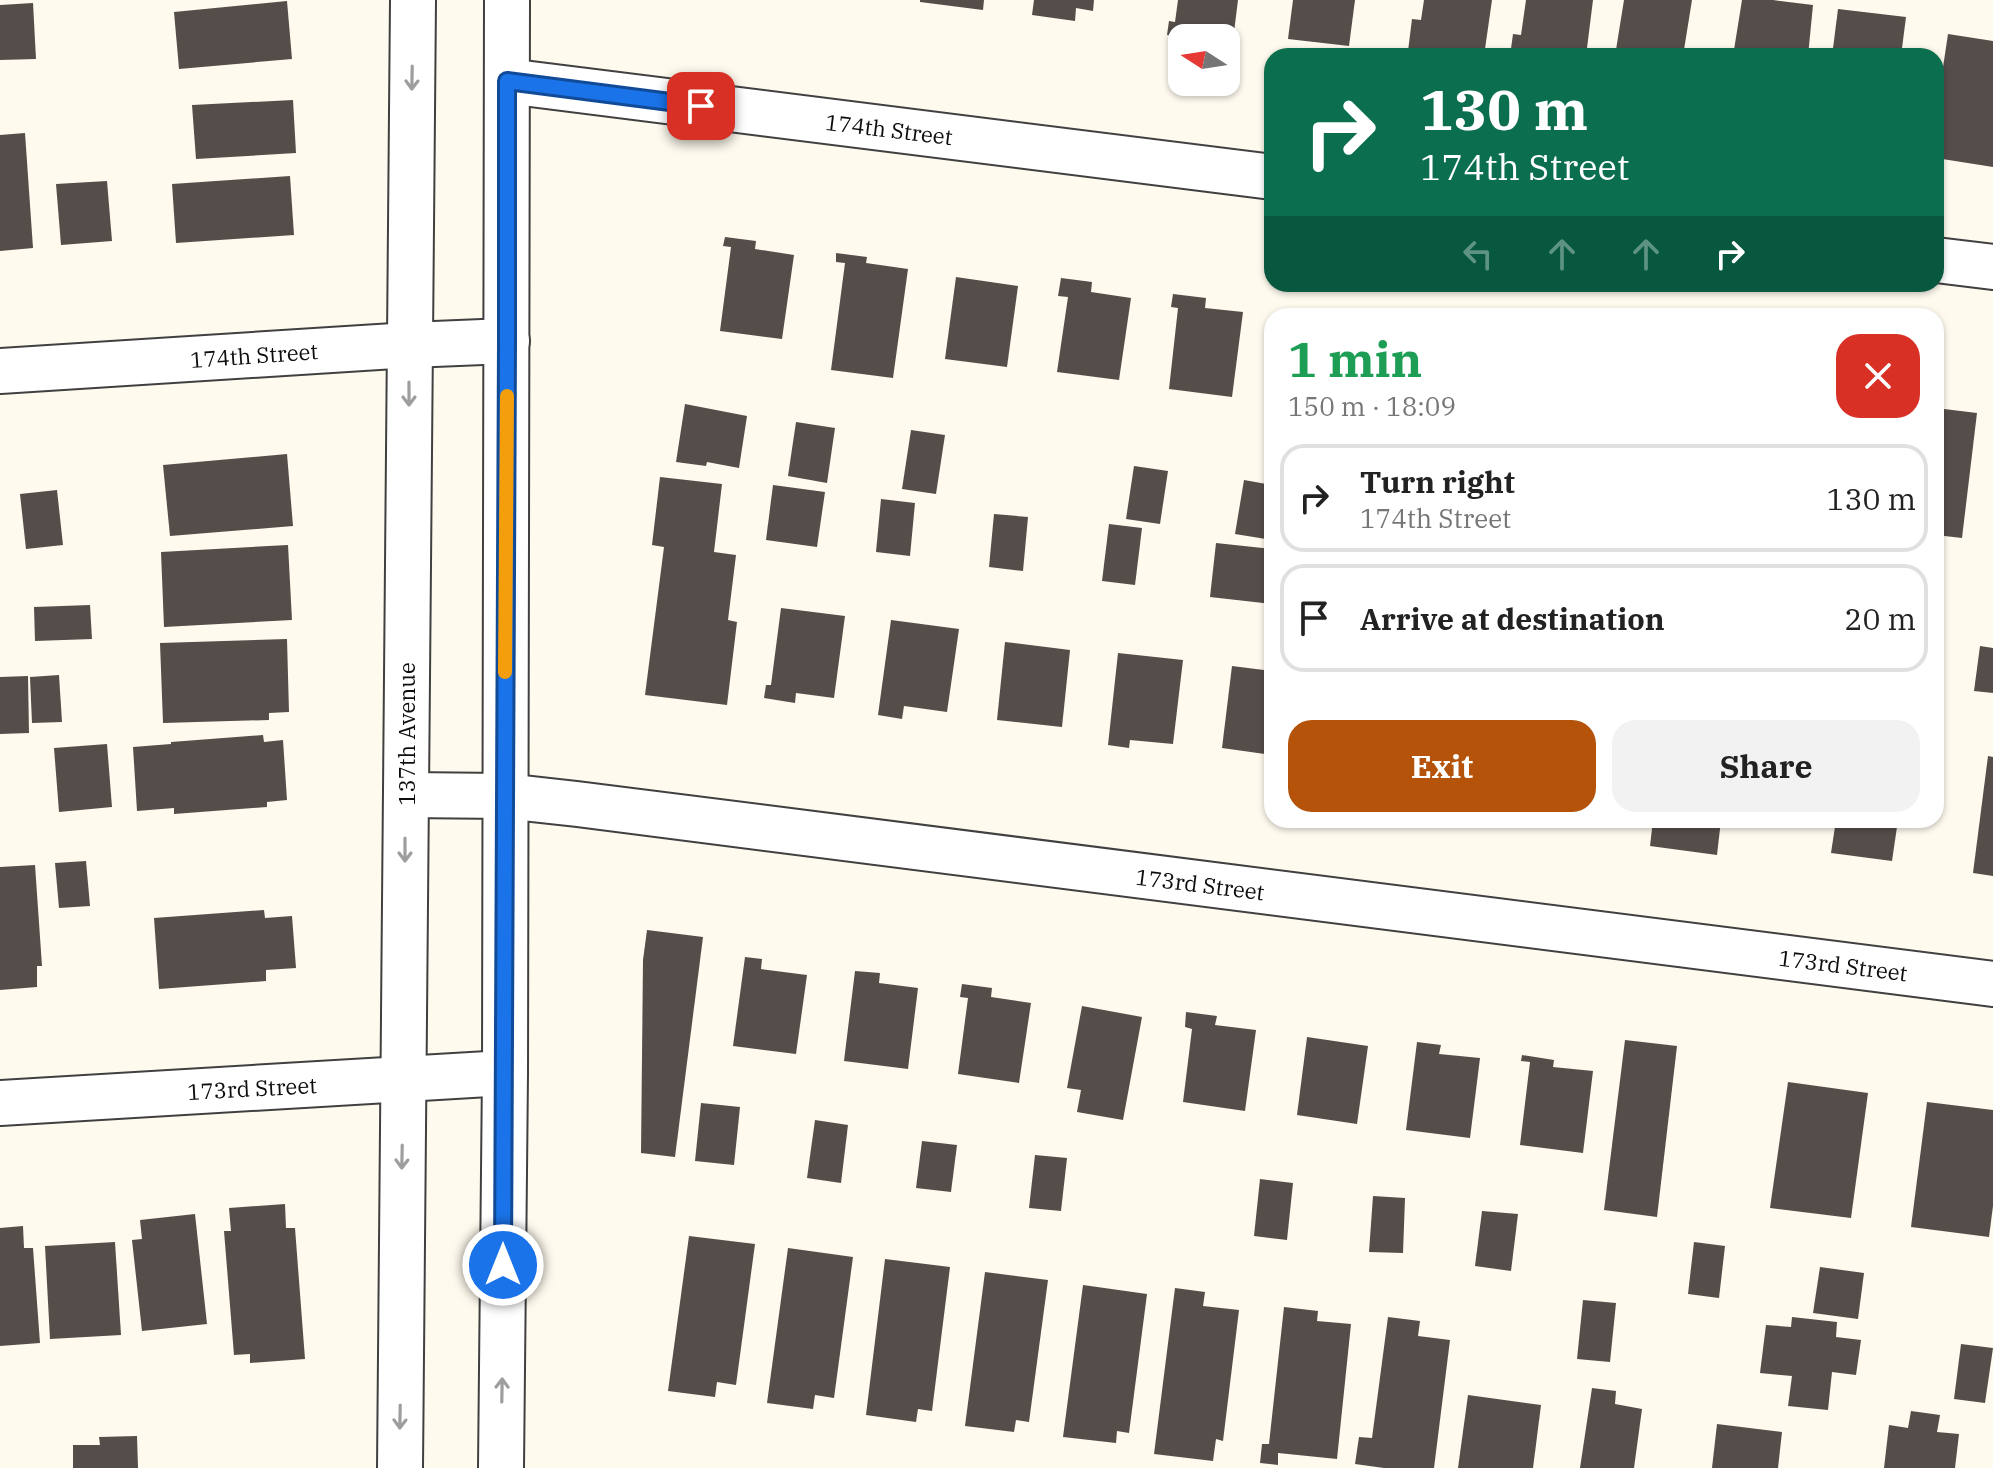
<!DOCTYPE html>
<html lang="en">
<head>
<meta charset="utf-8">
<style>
	:root { --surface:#fff; --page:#f2f2f2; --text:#222; --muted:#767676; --line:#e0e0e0; --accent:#b45309 }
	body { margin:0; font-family:"IBM Plex Serif",serif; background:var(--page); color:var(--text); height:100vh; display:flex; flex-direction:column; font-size:30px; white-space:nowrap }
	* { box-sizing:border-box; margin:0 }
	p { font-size:26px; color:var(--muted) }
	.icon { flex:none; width:44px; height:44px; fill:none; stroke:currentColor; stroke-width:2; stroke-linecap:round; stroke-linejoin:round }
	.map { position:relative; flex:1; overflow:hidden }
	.sheet { position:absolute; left:1264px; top:308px; width:680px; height:520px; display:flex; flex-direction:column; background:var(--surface); border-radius:24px; box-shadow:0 2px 6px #0004 }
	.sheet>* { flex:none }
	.banner { position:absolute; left:1264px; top:48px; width:680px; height:244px; border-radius:24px; box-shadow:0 2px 6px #0004; background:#0b6e4f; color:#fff; overflow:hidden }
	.needle { width:52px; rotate:282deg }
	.buttons { position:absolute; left:1168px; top:24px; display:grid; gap:16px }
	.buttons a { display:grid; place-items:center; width:72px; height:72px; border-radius:16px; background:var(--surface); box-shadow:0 2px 6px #0004; font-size:40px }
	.pin { position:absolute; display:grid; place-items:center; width:68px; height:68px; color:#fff; margin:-34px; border-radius:16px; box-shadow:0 4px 12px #0006 }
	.me { position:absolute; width:88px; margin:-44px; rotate:0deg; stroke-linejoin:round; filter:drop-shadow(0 0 6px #0008) }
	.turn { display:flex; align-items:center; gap:28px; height:168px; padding:0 24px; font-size:36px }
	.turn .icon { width:104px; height:104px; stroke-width:2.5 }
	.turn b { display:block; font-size:56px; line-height:68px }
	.lanes { display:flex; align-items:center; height:76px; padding:0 24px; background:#0003; justify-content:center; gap:40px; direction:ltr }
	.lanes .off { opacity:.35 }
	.round { display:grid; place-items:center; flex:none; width:84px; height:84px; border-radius:24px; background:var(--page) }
	.head { display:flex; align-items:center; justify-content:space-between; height:136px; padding:0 24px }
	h1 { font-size:48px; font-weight:800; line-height:60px; color:#1e9e55 }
	.action { display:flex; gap:16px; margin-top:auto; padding:16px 24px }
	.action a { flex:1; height:92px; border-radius:24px; background:var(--accent); color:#fff; font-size:32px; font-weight:800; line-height:92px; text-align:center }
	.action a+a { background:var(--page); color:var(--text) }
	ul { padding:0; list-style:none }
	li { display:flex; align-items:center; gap:24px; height:108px; margin:0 16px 12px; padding:0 8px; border:4px solid var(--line); border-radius:24px }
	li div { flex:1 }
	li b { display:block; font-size:30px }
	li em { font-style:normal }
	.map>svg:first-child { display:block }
	.building { fill:#554d4a }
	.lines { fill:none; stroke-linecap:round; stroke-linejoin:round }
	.minor-casing { stroke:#404040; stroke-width:48 }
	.minor { stroke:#fff; stroke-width:44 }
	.oneway { stroke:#9e9e9e }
	.route-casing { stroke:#114b97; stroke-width:20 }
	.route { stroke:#1a73e8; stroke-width:14 }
	.slow { stroke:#f59e0b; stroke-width:14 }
	.labels { text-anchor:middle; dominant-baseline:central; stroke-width:8; stroke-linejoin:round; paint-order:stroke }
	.street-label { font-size:22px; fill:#0d0d0d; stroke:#fff }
</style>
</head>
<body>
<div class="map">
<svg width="1993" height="1468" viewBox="0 0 1993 1468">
	<rect width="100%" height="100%" fill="#fefaee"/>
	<g class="building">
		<polygon points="920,0 984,0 983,10 920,2"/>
		<polygon points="1034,0 1094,0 1093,11 1076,8 1075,21 1032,15"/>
		<polygon points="1178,0 1238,0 1234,32 1199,28 1198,38 1167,35 1169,21 1175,22"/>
		<polygon points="1293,0 1355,0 1349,46 1288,39"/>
		<polygon points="1424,0 1492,0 1484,56 1441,56 1408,51 1412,19 1421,20"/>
		<polygon points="1526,0 1593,0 1586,56 1510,56 1513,34 1521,35"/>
		<polygon points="1624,0 1692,0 1683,56 1615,56"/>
		<polygon points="1742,0 1773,0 1813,5 1808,56 1733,56"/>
		<polygon points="287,1 292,59 179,69 174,12"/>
		<polygon points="33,3 36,59 0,60 0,5"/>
		<polygon points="1838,9 1906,17 1901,56 1832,56"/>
		<polygon points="1948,34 1993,41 1993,167 1936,158 1936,114"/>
		<polygon points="293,100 296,153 196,159 192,105"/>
		<polygon points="25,133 33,248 0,251 0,135"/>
		<polygon points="290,176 294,235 176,243 172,184"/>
		<polygon points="107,181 112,241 61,245 56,184"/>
		<polygon points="725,237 756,241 755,249 794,255 782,339 720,331 731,247 723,246"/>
		<polygon points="836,253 867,257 866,263 908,269 893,378 831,370 845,263 836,262"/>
		<polygon points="956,277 1018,286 1007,367 945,359"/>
		<polygon points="1061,278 1092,282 1091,292 1131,298 1119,380 1057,372 1068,297 1058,296"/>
		<polygon points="1173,294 1206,298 1205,308 1243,312 1232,397 1169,389 1178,308 1171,307"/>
		<polygon points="1287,308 1319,312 1319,316 1286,316"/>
		<polygon points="685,404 747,416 739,468 707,462 706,466 676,462"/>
		<polygon points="1936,408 1977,413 1962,538 1936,535"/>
		<polygon points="796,422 835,428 827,483 788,476"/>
		<polygon points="911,430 945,435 936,494 902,489"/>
		<polygon points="287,454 293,526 170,536 163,465"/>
		<polygon points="1134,466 1168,471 1160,524 1126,519"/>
		<polygon points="660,477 722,484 714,552 736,555 728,620 737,622 727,705 645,695 664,547 652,545"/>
		<polygon points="1244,480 1272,485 1272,540 1235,534"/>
		<polygon points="773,485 825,492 817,547 766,540"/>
		<polygon points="57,490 63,545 26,549 20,494"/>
		<polygon points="881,499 915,503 910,556 876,552"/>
		<polygon points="994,514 1028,517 1023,571 989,567"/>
		<polygon points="1109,524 1142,528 1135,585 1102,581"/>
		<polygon points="1216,543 1272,549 1272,604 1210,597"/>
		<polygon points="288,545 292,620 164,627 161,552"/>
		<polygon points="90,605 92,639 35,641 34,607"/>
		<polygon points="781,608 845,616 834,698 796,693 795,703 764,698 766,685 771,685"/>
		<polygon points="891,620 959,629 947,712 904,706 902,719 878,715"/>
		<polygon points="287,639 289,712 269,713 269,720 163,723 160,643"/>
		<polygon points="1005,642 1070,650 1062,727 997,720"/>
		<polygon points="1980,646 1993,648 1993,693 1974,691"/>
		<polygon points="1118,653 1183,660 1173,744 1130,740 1129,748 1108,745"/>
		<polygon points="1232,666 1272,671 1272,755 1222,748"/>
		<polygon points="59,675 62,722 32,723 30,677"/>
		<polygon points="28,676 29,733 0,734 0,677"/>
		<polygon points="263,735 264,742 283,740 287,800 267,802 267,807 174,814 174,808 137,811 133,747 171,744 171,742"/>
		<polygon points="107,744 112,807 59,812 54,748"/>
		<polygon points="1988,756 1993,757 1993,876 1973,873"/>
		<polygon points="1653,820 1721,820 1717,855 1650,846"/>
		<polygon points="1836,820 1898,820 1892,861 1831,853"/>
		<polygon points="86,861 90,906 59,908 55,863"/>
		<polygon points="35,865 42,966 37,966 37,987 0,990 0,867"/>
		<polygon points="264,910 265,918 292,916 296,968 266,970 266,981 159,989 154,918"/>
		<polygon points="647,930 703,937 675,1157 641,1153 643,960"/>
		<polygon points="745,957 762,959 761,969 807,975 796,1054 733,1046"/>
		<polygon points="855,971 880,973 879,983 918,988 908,1069 844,1061"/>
		<polygon points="962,984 992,988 991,997 1031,1003 1019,1083 958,1074 968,998 960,997"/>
		<polygon points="1082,1006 1142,1017 1123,1120 1077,1112 1081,1090 1067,1088"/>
		<polygon points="1186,1012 1217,1016 1215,1025 1256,1030 1245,1111 1183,1102 1192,1029 1185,1027"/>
		<polygon points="1307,1037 1368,1046 1357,1124 1297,1115"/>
		<polygon points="1625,1040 1677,1046 1657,1217 1604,1210"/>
		<polygon points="1417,1042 1441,1045 1439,1054 1480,1058 1470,1138 1406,1130"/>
		<polygon points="1522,1055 1554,1060 1553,1067 1593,1071 1583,1153 1520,1145 1530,1062 1521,1061"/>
		<polygon points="1788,1082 1868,1093 1851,1218 1770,1208"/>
		<polygon points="1927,1102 1993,1110 1993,1206 1989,1237 1911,1227"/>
		<polygon points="701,1103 740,1107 734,1165 695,1161"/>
		<polygon points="815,1120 848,1125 841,1183 807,1178"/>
		<polygon points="922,1141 957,1145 951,1192 916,1188"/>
		<polygon points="1035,1155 1067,1158 1061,1211 1029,1208"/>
		<polygon points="1260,1179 1293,1183 1287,1240 1254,1236"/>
		<polygon points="1373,1196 1405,1198 1403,1253 1369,1252"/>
		<polygon points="285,1204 286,1228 295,1228 305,1359 250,1363 250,1354 234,1355 224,1231 231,1231 229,1208"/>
		<polygon points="1482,1211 1518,1214 1511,1271 1475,1266"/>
		<polygon points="195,1214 207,1324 142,1331 132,1240 142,1239 140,1220"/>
		<polygon points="23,1226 24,1248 33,1248 40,1343 0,1346 0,1228"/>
		<polygon points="689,1236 755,1244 736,1385 717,1382 715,1397 668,1391"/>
		<polygon points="115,1242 121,1335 50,1339 45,1246"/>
		<polygon points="1694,1242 1725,1246 1719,1298 1688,1294"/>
		<polygon points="788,1248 853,1257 834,1398 815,1395 813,1409 767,1403"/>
		<polygon points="885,1259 950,1267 932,1411 918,1409 916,1422 866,1415"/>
		<polygon points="1820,1267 1864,1273 1858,1319 1813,1313"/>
		<polygon points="985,1272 1048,1280 1029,1422 1016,1420 1014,1432 965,1426"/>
		<polygon points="1083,1285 1147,1294 1129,1433 1117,1431 1116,1443 1063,1437"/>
		<polygon points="1175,1288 1205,1292 1203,1306 1239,1310 1223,1441 1216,1439 1213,1461 1154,1454"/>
		<polygon points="1583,1300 1616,1303 1610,1362 1577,1359"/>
		<polygon points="1284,1307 1318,1311 1317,1321 1351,1324 1337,1459 1278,1453 1278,1465 1260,1463 1262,1444 1269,1444"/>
		<polygon points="1388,1317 1420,1321 1418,1336 1450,1340 1434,1468 1384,1468 1355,1464 1359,1437 1372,1438"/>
		<polygon points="1792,1317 1837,1322 1836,1337 1861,1340 1856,1375 1832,1372 1828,1410 1788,1406 1792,1376 1760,1373 1766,1325 1791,1327"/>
		<polygon points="1961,1344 1993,1348 1985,1403 1954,1399"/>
		<polygon points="1592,1388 1616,1391 1615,1404 1642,1409 1634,1468 1580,1468"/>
		<polygon points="1468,1395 1541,1405 1533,1468 1458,1468"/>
		<polygon points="1911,1411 1940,1415 1937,1432 1959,1434 1955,1468 1884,1468 1889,1425 1908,1428"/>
		<polygon points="1717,1424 1782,1432 1778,1468 1712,1468"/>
		<polygon points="137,1436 138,1468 73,1468 73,1445 100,1445 99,1437"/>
	</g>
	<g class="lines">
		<defs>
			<g id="minor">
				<polyline points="507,81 1272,177"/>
				<polyline points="1936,260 1993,267"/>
				<polyline points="0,371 410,345 507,341"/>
				<polyline points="406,795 505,796 577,804 1993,984"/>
				<polyline points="0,1103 505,1073"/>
				<polyline points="400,1468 413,0"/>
				<polyline points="501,1468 505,1073 507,0"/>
			</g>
		</defs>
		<use href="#minor" class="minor-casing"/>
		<use href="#minor" class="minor"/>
	</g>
	<defs><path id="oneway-shaft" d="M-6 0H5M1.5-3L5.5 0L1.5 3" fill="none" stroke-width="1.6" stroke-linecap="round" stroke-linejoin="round" transform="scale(2)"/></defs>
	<g class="oneway">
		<use href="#oneway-shaft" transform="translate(412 78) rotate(91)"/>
		<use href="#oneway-shaft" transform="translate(409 394) rotate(90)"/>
		<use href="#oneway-shaft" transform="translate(405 850) rotate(90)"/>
		<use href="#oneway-shaft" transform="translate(402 1157) rotate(91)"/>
		<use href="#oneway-shaft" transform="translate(502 1390) rotate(-89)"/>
		<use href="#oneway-shaft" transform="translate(400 1417) rotate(91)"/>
	</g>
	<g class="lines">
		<defs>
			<polyline id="route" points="503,1265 507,341 507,81 701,106"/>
		</defs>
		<use href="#route" class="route-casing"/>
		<use href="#route" class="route"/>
		<polyline class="slow" points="505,672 507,396"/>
	</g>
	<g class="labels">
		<g class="street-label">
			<text transform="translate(889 129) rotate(7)">174th Street</text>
			<text transform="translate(254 355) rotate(-4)">174th Street</text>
			<text transform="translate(406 734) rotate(-90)">137th Avenue</text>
			<text transform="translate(1200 884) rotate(7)">173rd Street</text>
			<text transform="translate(1843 965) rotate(7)">173rd Street</text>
			<text transform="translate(252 1088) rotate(-3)">173rd Street</text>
		</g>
	</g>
</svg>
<div class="buttons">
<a><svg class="needle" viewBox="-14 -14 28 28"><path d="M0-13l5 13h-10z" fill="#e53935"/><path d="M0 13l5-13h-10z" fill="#767676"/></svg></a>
</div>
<div class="pin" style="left:701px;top:106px;background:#d93025"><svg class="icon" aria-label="arrive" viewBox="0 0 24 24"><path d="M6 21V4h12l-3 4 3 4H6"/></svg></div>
<svg class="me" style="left:503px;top:1265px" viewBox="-20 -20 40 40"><circle r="17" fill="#1a73e8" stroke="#fff" stroke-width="3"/><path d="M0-11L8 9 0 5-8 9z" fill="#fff"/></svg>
<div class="banner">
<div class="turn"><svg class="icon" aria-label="right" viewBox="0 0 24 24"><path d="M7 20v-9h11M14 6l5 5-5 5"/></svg><div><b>130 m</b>174th Street</div></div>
<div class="lanes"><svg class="icon off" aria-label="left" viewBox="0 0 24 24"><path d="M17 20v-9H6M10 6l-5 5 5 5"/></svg><svg class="icon off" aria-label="ahead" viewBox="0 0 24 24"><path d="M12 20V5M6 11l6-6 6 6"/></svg><svg class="icon off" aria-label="ahead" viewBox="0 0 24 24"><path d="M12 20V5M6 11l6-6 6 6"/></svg><svg class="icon" aria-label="right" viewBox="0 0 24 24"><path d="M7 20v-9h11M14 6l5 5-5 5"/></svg></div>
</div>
<section class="sheet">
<div class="head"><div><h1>1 min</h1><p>150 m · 18:09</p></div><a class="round" style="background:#d93025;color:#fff"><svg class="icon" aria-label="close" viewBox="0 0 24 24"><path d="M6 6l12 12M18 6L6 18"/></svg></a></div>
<ul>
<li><svg class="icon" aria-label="right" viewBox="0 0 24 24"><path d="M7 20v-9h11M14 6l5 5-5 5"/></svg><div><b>Turn right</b><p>174th Street</p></div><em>130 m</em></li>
<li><svg class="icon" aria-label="arrive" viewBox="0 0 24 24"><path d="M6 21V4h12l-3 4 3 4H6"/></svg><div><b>Arrive at destination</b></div><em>20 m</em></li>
</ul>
<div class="action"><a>Exit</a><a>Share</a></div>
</section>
</div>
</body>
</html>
